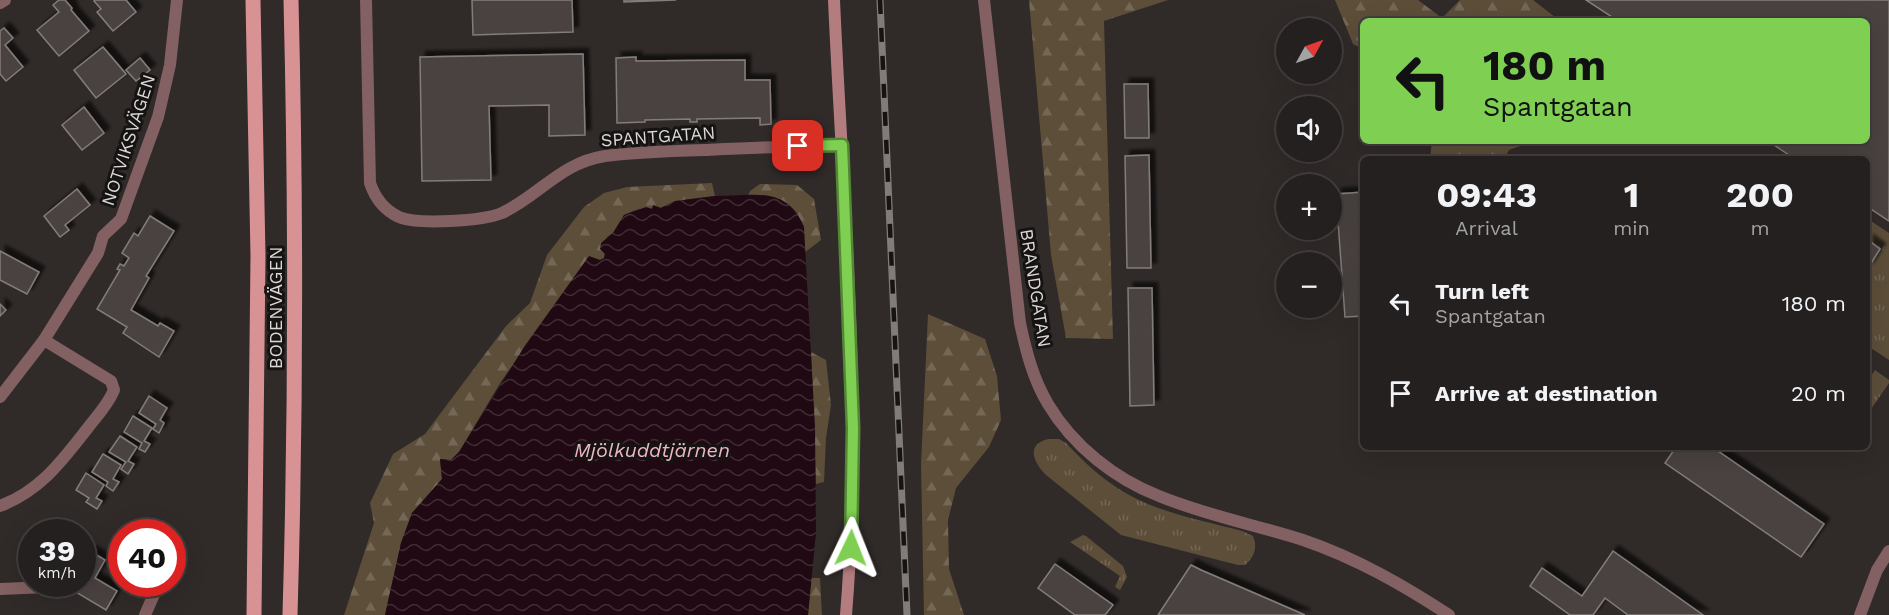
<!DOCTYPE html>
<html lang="en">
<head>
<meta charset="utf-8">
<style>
	:root { --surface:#24201f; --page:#302d2c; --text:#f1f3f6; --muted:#a3a3a4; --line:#413e3d }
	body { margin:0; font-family:"Work Sans",sans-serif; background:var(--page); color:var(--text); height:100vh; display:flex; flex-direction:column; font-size:22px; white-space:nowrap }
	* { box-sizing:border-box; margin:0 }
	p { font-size:20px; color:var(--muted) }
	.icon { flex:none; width:33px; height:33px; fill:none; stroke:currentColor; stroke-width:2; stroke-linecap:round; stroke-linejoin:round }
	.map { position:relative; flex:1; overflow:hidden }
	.sheet { position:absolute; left:1360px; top:156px; width:510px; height:294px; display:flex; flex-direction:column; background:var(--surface); border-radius:9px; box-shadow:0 6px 24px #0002,0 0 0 2px var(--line) }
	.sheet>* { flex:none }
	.guide { position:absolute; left:1360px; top:18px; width:510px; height:126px; border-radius:9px; box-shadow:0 6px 24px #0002,0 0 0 2px var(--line); background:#7fd052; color:#111; overflow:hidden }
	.needle { width:39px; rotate:50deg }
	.buttons { position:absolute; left:1276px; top:18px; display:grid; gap:12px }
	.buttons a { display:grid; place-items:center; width:66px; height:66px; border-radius:50%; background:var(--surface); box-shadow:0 6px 24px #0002,0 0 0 2px var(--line); font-size:30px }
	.speed { position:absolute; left:18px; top:519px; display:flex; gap:12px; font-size:30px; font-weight:700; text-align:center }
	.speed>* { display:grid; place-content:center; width:78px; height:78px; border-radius:50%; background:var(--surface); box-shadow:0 6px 24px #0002,0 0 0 2px var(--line); line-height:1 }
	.speed small { font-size:15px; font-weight:400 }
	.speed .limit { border:9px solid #d22; background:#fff; color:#111 }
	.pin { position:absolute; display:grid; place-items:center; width:51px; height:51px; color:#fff; margin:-26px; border-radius:12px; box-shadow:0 3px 9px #0006 }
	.me { position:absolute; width:66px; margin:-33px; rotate:2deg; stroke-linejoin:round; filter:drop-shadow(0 0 4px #0008) }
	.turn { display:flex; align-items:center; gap:21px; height:126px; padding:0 24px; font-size:27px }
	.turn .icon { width:78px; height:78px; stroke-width:2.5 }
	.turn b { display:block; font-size:42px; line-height:51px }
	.eta { display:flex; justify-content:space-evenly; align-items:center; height:102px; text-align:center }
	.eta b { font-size:36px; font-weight:700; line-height:42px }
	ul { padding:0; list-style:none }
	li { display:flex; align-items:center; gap:18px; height:90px; padding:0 24px }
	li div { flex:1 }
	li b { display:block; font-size:22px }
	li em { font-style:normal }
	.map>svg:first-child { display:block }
	.grass { fill:url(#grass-tufts) }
	.forest { fill:url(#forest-firs) }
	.water { fill:url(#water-waves) }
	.building { fill:#484340; stroke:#837d7a; stroke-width:1.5; filter:url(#shadow) }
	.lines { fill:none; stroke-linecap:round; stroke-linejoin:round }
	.street { stroke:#836061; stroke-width:12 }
	.secondary { stroke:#b37c7e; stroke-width:12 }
	.primary { stroke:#d99294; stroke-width:15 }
	.rail-casing { stroke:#817c7b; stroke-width:7 }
	.rail { stroke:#161413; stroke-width:4.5; stroke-dasharray:14; stroke-linecap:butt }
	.route-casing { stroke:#538735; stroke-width:15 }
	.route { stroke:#7fd052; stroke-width:10 }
	.labels { text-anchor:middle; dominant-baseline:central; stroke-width:6; stroke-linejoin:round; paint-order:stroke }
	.street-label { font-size:18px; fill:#dcd8d7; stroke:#161413 }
	.water-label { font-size:20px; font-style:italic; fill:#f0b6c8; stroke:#161413 }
</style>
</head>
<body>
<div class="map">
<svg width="1889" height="615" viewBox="0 0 1889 615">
	<defs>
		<pattern id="grass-tufts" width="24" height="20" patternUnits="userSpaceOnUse" patternTransform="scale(1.5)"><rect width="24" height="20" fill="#5c4e39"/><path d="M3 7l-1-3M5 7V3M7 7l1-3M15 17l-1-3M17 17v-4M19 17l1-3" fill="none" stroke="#736755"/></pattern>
		<pattern id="forest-firs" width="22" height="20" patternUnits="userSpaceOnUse" patternTransform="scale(1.5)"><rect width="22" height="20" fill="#5c4e39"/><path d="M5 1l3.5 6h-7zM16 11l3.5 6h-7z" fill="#736755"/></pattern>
		<pattern id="water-waves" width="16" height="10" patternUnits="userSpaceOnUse" patternTransform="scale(1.5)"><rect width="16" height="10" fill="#200912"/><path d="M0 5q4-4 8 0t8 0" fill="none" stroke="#402c34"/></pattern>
		<filter id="shadow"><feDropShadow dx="5.5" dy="-5.5" stdDeviation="1.5" flood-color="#0009"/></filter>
	</defs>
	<rect width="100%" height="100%" fill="#302a29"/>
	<g class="grass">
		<polygon points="1868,219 1889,233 1889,360 1868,346 1868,268 1880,249 1868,240"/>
		<polygon points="1875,370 1889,380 1889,383 1869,412 1868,411 1868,380"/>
		<path d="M1048,439H1059L1066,443C1085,463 1106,483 1131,496C1165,514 1205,521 1242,531L1253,536C1258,548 1254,557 1245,565H1238L1121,535L1046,475C1034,463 1025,445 1048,439Z"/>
		<polygon points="1083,535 1086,536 1123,566 1127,577 1120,590 1115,587 1120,576 1070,542"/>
	</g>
	<g class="forest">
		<polygon points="1029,0 1168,0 1104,21 1113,339 1066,338 1051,255"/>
		<polygon points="1335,0 1418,0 1442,18 1460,0 1533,0 1560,21 1364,21 1363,49 1353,44"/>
		<polygon points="1432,141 1535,141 1509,150 1504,159 1430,159"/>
		<polygon points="712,183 715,196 675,201 660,208 640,209 633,211 624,215 613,233 607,237 604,258 600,260 589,257 500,383 459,452 451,460 440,459 442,479 412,513 401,543 385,615 344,615 374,523 370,503 393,454 425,434 506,326 530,303 547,255 584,207 604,193 627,187"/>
		<polygon points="760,184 797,185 814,199 821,240 804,253 804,227 766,196 748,196 750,191"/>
		<polygon points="928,314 985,339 997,376 1001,420 989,447 956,488 948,520 949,569 964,615 924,615 921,464"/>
		<polygon points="811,352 826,360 831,405 826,438 824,482 816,484"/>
		<polygon points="811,578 820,578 822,615 808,615"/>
	</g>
	<path class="water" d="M715,196C753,196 787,185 804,227L815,427L816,533L808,615H385L401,543L412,513L442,479L440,459L451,460L459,452L524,347L589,256L600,260L604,258L605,254L600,249L601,243L613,233L624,215L646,207L652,209L653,205L661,208L675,201Z"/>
	<g class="building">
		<polygon points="59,0 65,0 72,8 71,10 89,31 59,56 37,30 59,12 53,5"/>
		<polygon points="95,0 126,0 136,12 113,31 97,12 101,9 94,1"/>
		<polygon points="472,0 572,0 573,32 473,35"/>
		<polygon points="624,0 676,0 624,2"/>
		<polygon points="1586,0 1889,0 1889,221 1868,207 1868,159 1795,159 1768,141 1868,141 1868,21 1618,21"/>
		<polygon points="4,28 13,38 5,45 23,67 6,81 0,74 0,31"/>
		<polygon points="103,47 126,74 96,98 74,70"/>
		<polygon points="583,54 585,135 549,136 549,105 489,106 491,180 422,181 420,57"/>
		<polygon points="636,57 636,61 745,60 745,80 770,80 771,124 760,125 760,118 697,119 697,122 690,122 690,119 645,120 645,122 617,123 616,58"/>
		<polygon points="140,58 150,70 136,81 126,70"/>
		<polygon points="1124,84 1148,84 1149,138 1125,138"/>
		<polygon points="84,107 104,133 82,150 62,125"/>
		<polygon points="1149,155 1151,268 1127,268 1125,156"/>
		<polygon points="77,189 90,205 65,225 69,230 60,237 44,216"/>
		<polygon points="1364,192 1364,316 1345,317 1336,194"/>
		<polygon points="150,216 174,231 146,276 149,278 131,310 158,326 160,323 174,331 159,357 123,333 127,327 97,309 120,270 117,269 120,264 124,266 129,258 122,253 134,233 138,236"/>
		<polygon points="1868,240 1880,249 1868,268"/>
		<polygon points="0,251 39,272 27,294 0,280"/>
		<polygon points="1128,288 1152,288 1154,405 1130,406"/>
		<polygon points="0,304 6,310 0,316"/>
		<polygon points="149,396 167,408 160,420 164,423 159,433 153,429 156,424 139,413"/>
		<polygon points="133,416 152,428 144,441 150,444 145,452 139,449 142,443 124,432"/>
		<polygon points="120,436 137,447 128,461 134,464 128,474 121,469 126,462 109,452"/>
		<polygon points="1676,447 1712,447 1824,524 1801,557 1665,463"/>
		<polygon points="103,454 121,465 113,479 119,482 113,491 106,486 108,482 92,472"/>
		<polygon points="86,473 104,485 96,498 102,501 97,509 86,502 89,498 76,490"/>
		<polygon points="90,551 105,560 95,578 117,591 106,610 69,588 71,584 82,584 82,564"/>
		<polygon points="1613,551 1703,615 1628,615 1605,598 1593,615 1570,615 1530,586 1542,568 1582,596"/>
		<polygon points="1055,564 1113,605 1105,615 1075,615 1038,588"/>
		<polygon points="1191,565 1201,570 1305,615 1158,615"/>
	</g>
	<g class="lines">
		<g class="street">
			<path d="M366,0L370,183C375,198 384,210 399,217C418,225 483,221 502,213C540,195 560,163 605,156C638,152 672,151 705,150C751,148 796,146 842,145"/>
			<path d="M984,0L1020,323C1026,351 1033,379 1048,404C1073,446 1115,479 1159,496C1205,515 1256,525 1303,540C1356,558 1403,585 1449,615"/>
			<polyline points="0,3 5,0"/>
			<polyline points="0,397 44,340 98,253 103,236 121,219 158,117 170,65 177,0"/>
			<path d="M0,506C40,491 62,461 87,429C96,417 108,405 114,390L111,381L44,340"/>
			<polyline points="0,589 48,587"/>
			<polyline points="145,615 155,592"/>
			<polyline points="1860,615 1877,570 1889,551"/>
		</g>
		<path class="secondary" d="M834,0C843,205 863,410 846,615"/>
		<g class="primary">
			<polyline points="253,0 258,256 254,615"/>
			<path d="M290,615C296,410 296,205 291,0"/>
		</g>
		<defs>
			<polyline id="rail" points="880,0 907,615"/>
		</defs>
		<use href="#rail" class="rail-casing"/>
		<use href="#rail" class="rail"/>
	</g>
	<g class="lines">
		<defs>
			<polyline id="route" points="798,146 842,145 853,428 851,548"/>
		</defs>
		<use href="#route" class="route-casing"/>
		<use href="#route" class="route"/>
	</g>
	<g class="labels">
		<g class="street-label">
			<text transform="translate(658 136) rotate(-4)">SPANTGATAN</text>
			<text transform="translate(128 140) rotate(-72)">NOTVIKSVÄGEN</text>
			<text transform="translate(1036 288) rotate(81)">BRANDGATAN</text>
			<text transform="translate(275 308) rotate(-90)">BODENVÄGEN</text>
		</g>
		<g class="water-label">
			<text x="652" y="450">Mjölkuddtjärnen</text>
		</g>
	</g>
</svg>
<div class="buttons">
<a><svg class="needle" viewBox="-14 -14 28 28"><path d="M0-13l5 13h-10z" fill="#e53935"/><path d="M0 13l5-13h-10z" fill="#a3a3a4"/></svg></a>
<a><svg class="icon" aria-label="sound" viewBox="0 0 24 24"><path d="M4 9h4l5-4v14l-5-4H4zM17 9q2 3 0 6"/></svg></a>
<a>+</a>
<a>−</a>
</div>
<div class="speed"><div>39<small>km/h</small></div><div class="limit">40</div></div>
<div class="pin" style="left:798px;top:146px;background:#d93025"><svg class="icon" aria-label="arrive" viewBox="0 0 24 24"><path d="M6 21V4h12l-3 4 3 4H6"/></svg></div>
<svg class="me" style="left:851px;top:548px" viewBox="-20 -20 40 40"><path d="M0-17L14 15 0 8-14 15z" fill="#7fd052" stroke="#fff" stroke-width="4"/></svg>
<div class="guide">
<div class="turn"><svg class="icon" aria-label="left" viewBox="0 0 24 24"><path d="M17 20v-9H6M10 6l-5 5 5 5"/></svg><div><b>180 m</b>Spantgatan</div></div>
</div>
<section class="sheet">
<div class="eta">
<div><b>09:43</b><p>Arrival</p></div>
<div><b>1</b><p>min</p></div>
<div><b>200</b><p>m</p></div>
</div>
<ul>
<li><svg class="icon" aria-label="left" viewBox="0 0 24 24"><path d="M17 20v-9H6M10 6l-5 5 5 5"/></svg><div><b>Turn left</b><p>Spantgatan</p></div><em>180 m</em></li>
<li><svg class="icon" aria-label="arrive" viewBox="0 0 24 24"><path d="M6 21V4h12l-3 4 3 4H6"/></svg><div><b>Arrive at destination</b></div><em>20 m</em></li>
</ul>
</section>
</div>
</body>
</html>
